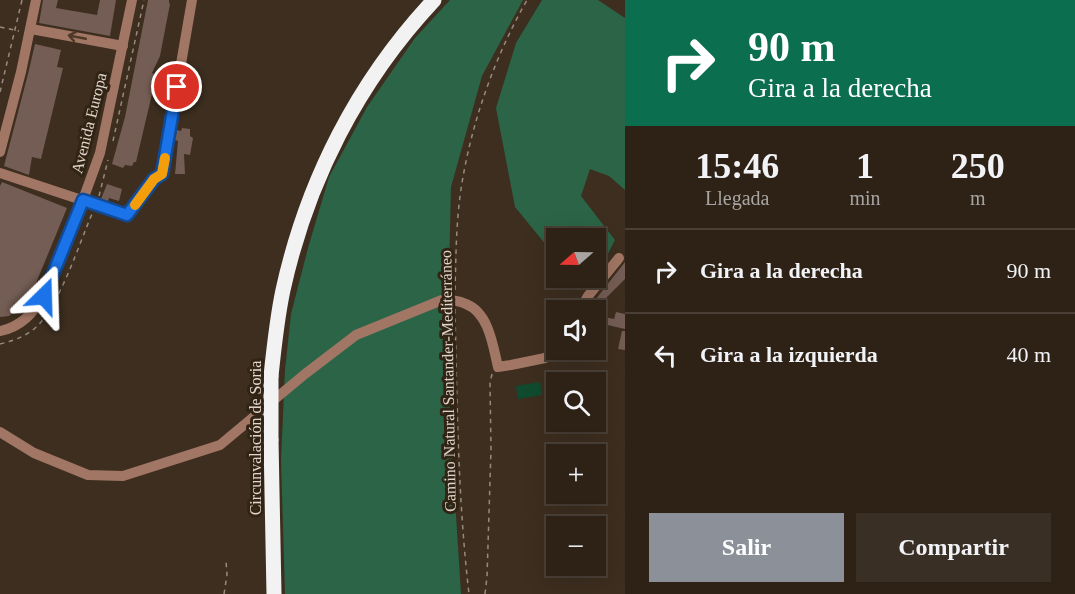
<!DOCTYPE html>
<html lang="es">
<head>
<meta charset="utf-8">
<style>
	:root { --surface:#2e2217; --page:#3a2f24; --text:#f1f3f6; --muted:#a7a4a1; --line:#493f36; --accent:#8c9099 }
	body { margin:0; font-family:"Times New Roman",serif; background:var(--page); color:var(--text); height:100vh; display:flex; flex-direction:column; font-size:22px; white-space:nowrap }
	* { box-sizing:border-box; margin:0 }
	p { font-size:20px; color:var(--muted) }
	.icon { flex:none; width:33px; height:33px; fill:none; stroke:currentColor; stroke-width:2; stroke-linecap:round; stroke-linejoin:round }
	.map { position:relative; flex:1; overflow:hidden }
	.drawer { display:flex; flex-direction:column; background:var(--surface); width:450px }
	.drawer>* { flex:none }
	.hud { background:#0b6e4f; color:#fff; overflow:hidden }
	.needle { width:39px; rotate:250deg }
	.fabs { position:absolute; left:546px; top:228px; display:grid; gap:12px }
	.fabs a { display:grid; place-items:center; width:60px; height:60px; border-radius:0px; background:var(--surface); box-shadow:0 6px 24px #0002,0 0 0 2px var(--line); font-size:30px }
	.pin { position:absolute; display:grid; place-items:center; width:51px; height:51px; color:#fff; margin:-26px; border:3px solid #fff; border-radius:50%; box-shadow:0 2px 6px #0007 }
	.me { position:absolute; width:66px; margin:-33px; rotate:22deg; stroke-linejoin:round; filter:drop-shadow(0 0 4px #0008) }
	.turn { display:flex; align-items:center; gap:21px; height:126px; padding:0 24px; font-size:27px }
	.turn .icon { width:78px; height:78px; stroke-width:2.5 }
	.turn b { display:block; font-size:42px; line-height:51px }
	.eta { display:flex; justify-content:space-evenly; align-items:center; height:102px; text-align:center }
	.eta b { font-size:36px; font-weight:600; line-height:42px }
	.action { display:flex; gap:12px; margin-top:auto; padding:12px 24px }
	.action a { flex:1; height:69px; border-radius:0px; background:var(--accent); color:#fff; font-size:24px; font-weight:600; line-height:69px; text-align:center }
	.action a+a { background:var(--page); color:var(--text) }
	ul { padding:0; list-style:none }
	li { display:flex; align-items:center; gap:18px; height:84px; padding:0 24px; border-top:2px solid var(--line) }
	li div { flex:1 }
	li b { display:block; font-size:22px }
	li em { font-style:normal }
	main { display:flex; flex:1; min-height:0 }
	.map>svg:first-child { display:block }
	.green { fill:#104b2f }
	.forest { fill:#2b6446 }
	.building { fill:#745d54 }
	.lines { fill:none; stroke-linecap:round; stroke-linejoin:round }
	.path { stroke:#978a7f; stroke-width:1.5; stroke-dasharray:4.5 4.5; stroke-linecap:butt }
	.minor { stroke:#a27664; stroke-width:10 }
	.highway { stroke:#f2f2f2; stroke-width:15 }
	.highway-bridge { stroke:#f2f2f2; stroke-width:15 }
	.oneway { stroke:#4e3829 }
	.route-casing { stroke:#114b97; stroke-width:15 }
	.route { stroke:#1a73e8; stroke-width:10 }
	.slow { stroke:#f59e0b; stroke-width:10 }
	.labels { text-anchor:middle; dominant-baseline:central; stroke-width:6; stroke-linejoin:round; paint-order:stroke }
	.street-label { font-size:16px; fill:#e0d6cd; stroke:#322415 }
</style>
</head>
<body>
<main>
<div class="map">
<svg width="625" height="594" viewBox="0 0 625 594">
	<rect width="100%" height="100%" fill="#3d2e1f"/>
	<polygon class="green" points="540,382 542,395 518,399 516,386"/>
	<g class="forest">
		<polygon points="450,0 523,0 482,76 451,187 449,274 450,420 461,594 285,594 281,460 285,370 291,314 308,248 329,177 367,107 415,38"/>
		<polygon points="542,0 598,0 625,18 625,190 609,176 590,169 581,196 615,240 596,277 596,238 556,238 556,257 515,207 496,108 516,43"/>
	</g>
	<g class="building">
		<polygon points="43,0 58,0 56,8 97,15 100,0 116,0 110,36 39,23"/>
		<polygon points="148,0 169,0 169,3 170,4 160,56 152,73 154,74 154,77 156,77 136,162 134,162 132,166 125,165 123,168 112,164 125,117"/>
		<polygon points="35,44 61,50 57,67 63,68 41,159 32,157 29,175 4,166 28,74"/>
		<polygon points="182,128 190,129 190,136 193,138 190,155 184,154 185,174 175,174 178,141 175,140 177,130 181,131"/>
		<polygon points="2,182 67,208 29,300 9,316 0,317 0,186"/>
		<polygon points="107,184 122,189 119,201 109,198 108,201 101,199"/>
		<polygon points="625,262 625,279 605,299 604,317 614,319 616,312 625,314 625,329 603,324 598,344 596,344 596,310 592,310 592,304"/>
		<polygon points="622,331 625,331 625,350 618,349"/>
	</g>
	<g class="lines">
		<g class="path">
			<polyline points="0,27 19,31"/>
			<polyline points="0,92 22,0"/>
			<polyline points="113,141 144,0"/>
			<polyline points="99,196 108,160"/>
			<path d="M455,290C456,256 456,223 461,189C471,124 494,58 527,0"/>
			<path d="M455,309C457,404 458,500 469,594"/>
			<path d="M0,344C12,341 24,337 34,329C58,310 79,244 92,214"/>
			<polyline points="224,594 227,575 226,560"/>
			<polyline points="485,594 487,577 491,449 490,383 492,374"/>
		</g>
		<g class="minor">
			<polyline points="31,29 123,46"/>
			<polyline points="0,152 21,72 36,0"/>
			<polyline points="0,173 127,215 154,179 162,174 192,0"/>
			<polyline points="580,310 588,296 619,258"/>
			<path d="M0,331C21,327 33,313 44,296L76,219L100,153L132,0"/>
			<path d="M0,432L34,453L88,475L123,476L220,445L305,374L356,335L442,300C450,300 458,300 466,304C489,313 493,346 498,367L511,365L545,358L556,349"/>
		</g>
		<g class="highway">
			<path d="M271,376C274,347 277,318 283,290C307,181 358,81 434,0"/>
			<polyline points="271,440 274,594"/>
		</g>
		<polyline class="highway-bridge" points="271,376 271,440"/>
	</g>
	<defs><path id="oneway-shaft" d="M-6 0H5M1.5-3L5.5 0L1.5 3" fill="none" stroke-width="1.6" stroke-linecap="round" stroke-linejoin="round" transform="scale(1.5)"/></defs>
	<use class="oneway" href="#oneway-shaft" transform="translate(77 37) rotate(-169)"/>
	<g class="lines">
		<defs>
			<polyline id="route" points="44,296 83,200 127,215 154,179 162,174 177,87"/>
		</defs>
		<use href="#route" class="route-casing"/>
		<use href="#route" class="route"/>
		<polyline class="slow" points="135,205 154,179 162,174 165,158"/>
	</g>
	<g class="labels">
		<g class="street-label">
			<text transform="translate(89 123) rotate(-76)">Avenida Europa</text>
			<text transform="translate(448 381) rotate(-91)">Camino Natural Santander-Mediterráneo</text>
			<text transform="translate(255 438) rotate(-90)">Circunvalación de Soria</text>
		</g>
	</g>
</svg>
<div class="fabs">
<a><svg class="needle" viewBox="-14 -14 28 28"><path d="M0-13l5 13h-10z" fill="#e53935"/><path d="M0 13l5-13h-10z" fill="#a7a4a1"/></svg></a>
<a><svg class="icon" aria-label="sound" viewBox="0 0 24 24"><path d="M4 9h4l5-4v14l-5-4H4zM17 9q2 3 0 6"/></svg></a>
<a><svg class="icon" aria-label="search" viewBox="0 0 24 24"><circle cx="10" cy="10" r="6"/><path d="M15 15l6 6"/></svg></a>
<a>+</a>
<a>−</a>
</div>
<div class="pin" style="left:177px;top:87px;background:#d93025"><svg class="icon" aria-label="arrive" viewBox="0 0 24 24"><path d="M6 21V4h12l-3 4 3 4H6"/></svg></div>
<svg class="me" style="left:44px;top:296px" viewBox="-20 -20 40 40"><path d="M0-17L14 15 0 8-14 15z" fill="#1a73e8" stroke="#fff" stroke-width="4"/></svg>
</div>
<section class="drawer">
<div class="hud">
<div class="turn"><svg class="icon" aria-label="right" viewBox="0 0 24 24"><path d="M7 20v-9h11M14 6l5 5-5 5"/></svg><div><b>90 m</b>Gira a la derecha</div></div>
</div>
<div class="eta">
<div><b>15:46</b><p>Llegada</p></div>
<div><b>1</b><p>min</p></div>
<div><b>250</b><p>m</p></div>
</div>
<ul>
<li><svg class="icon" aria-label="right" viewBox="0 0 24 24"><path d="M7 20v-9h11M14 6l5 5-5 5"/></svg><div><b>Gira a la derecha</b></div><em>90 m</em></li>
<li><svg class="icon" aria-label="left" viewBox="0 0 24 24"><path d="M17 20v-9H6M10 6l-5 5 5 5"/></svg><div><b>Gira a la izquierda</b></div><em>40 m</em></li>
</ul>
<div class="action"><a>Salir</a><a>Compartir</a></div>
</section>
</main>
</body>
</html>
